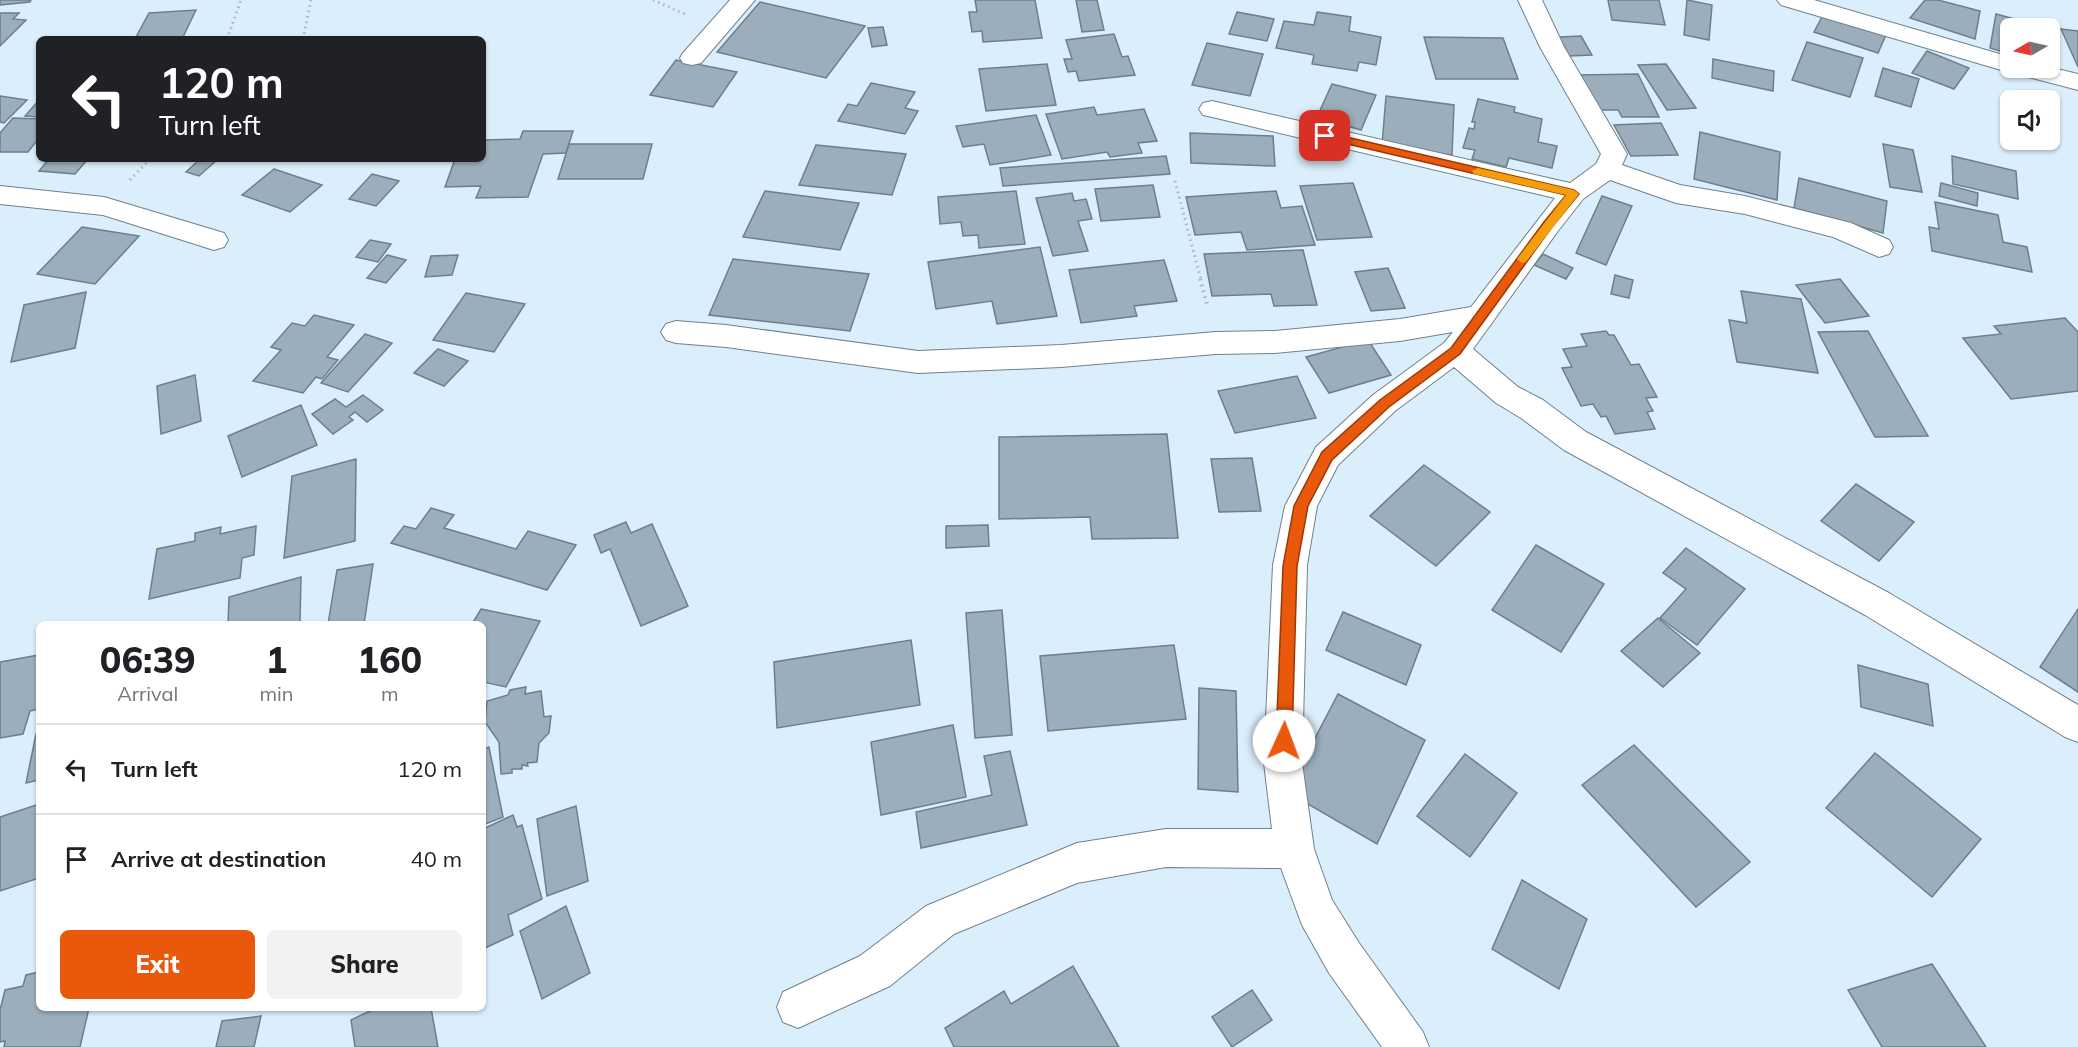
<!DOCTYPE html>
<html lang="en">
<head>
<meta charset="utf-8">
<style>
	:root { --surface:#fff; --page:#f2f2f2; --text:#202124; --muted:#757577; --line:#e0e0e0; --accent:#ea580c }
	body { margin:0; font-family:Mulish,sans-serif; background:var(--page); color:var(--text); height:100vh; display:flex; flex-direction:column; font-size:22px; white-space:nowrap }
	* { box-sizing:border-box; margin:0 }
	p { font-size:20px; color:var(--muted) }
	.icon { flex:none; width:33px; height:33px; fill:none; stroke:currentColor; stroke-width:2; stroke-linecap:round; stroke-linejoin:round }
	.map { position:relative; flex:1; overflow:hidden }
	.panel { position:absolute; left:36px; top:621px; width:450px; height:390px; display:flex; flex-direction:column; background:var(--surface); border-radius:9px; box-shadow:0 2px 4px #0004 }
	.panel>* { flex:none }
	.banner { position:absolute; left:36px; top:36px; width:450px; height:126px; border-radius:9px; box-shadow:0 2px 4px #0004; background:#202124; color:#fff; overflow:hidden }
	.needle { width:39px; rotate:261deg }
	.tools { position:absolute; left:2000px; top:18px; display:grid; gap:12px }
	.tools a { display:grid; place-items:center; width:60px; height:60px; border-radius:9px; background:var(--surface); box-shadow:0 2px 4px #0004; font-size:30px }
	.pin { position:absolute; display:grid; place-items:center; width:51px; height:51px; color:#fff; margin:-26px; border-radius:12px; box-shadow:0 3px 9px #0006 }
	.me { position:absolute; width:66px; margin:-33px; rotate:2deg; stroke-linejoin:round; filter:drop-shadow(0 0 4px #0008) }
	.turn { display:flex; align-items:center; gap:21px; height:126px; padding:0 24px; font-size:27px }
	.turn .icon { width:78px; height:78px; stroke-width:2.5 }
	.turn b { display:block; font-size:42px; line-height:51px }
	.eta { display:flex; justify-content:space-evenly; align-items:center; height:102px; text-align:center }
	.eta b { font-size:36px; font-weight:800; line-height:42px }
	.cta { display:flex; gap:12px; margin-top:auto; padding:12px 24px }
	.cta a { flex:1; height:69px; border-radius:9px; background:var(--accent); color:#fff; font-size:24px; font-weight:800; line-height:69px; text-align:center }
	.cta a+a { background:var(--page); color:var(--text) }
	ul { padding:0; list-style:none }
	li { display:flex; align-items:center; gap:18px; height:90px; padding:0 24px; border-top:2px solid var(--line) }
	li div { flex:1 }
	li b { display:block; font-size:22px }
	li em { font-style:normal }
	.map>svg:first-child { display:block }
	.building { fill:#9caebc; stroke:#6e7f8b; stroke-width:1.5 }
	.lines { fill:none; stroke-linecap:round; stroke-linejoin:round }
	.street-casing { stroke:#70818e; stroke-width:2 }
	.path-far1 { stroke:#a7b6c1; stroke-width:3; stroke-dasharray:1.5 4; stroke-linecap:butt }
	.path { stroke:#a7b6c1; stroke-width:4; stroke-dasharray:1.5 4.5; stroke-linecap:butt }
	.street { fill:#fff; fill-rule:evenodd }
	.route { fill:#ea580c; stroke:#983908; stroke-width:1.5 }
	.slow { fill:#f59e0b }
</style>
</head>
<body>
<div class="map">
<svg width="2078" height="1047" viewBox="0 0 2078 1047">
	<rect width="100%" height="100%" fill="#dbeefc"/>
	<g class="building">
		<polygon points="0,0 31,0 30,2 0,5"/>
		<polygon points="975,0 1035,0 1042,38 983,42 982,31 972,32 969,12 977,12"/>
		<polygon points="1076,0 1097,0 1104,30 1082,32"/>
		<polygon points="1608,0 1659,0 1665,25 1612,20"/>
		<polygon points="1687,0 1712,5 1709,40 1684,35"/>
		<polygon points="1925,0 1938,0 1980,11 1975,39 1910,18"/>
		<polygon points="760,2 865,26 826,78 717,52"/>
		<polygon points="196,10 182,39 135,39 149,13"/>
		<polygon points="1237,12 1274,19 1267,41 1229,34"/>
		<polygon points="1317,12 1351,17 1349,31 1381,37 1376,65 1359,62 1357,71 1312,64 1314,55 1276,48 1284,21 1314,25"/>
		<polygon points="0,13 19,13 13,19 26,20 0,46"/>
		<polygon points="1996,14 2051,29 2049,52 2049,28 2010,28 2010,54 1990,48"/>
		<polygon points="1823,15 1886,35 1878,53 1814,32"/>
		<polygon points="883,27 887,45 872,47 868,28"/>
		<polygon points="2061,29 2078,31 2078,67"/>
		<polygon points="1114,34 1122,57 1128,56 1135,75 1079,81 1076,71 1068,72 1064,59 1072,59 1066,40"/>
		<polygon points="1581,36 1592,55 1569,56 1559,37"/>
		<polygon points="1424,37 1503,38 1518,79 1436,79"/>
		<polygon points="1807,42 1863,58 1850,97 1792,80"/>
		<polygon points="1207,43 1263,54 1250,96 1192,85"/>
		<polygon points="1927,51 1969,68 1954,89 1912,73"/>
		<polygon points="1713,59 1774,71 1773,91 1712,78"/>
		<polygon points="676,60 737,72 713,107 650,95"/>
		<polygon points="1047,64 1056,105 986,111 979,69"/>
		<polygon points="1666,64 1696,108 1667,110 1638,65"/>
		<polygon points="1883,68 1919,79 1911,107 1875,96"/>
		<polygon points="1638,74 1659,117 1622,117 1618,110 1595,110 1579,75"/>
		<polygon points="871,83 915,92 905,108 918,111 905,134 838,121 848,104 857,106"/>
		<polygon points="1332,84 1376,95 1361,130 1317,117"/>
		<polygon points="0,96 27,100 4,123 0,122"/>
		<polygon points="1386,96 1454,105 1452,155 1382,145"/>
		<polygon points="1478,99 1515,107 1514,112 1542,119 1538,142 1557,146 1552,168 1509,158 1506,167 1472,159 1475,150 1463,148 1469,128 1474,129 1475,122 1472,122"/>
		<polygon points="39,100 39,117 25,116"/>
		<polygon points="1094,107 1097,115 1144,109 1157,141 1138,143 1142,153 1110,157 1107,152 1062,159 1046,114"/>
		<polygon points="1036,115 1051,155 990,165 984,144 963,147 956,126"/>
		<polygon points="13,118 39,119 39,138 28,152 0,152 0,133"/>
		<polygon points="1661,123 1678,155 1631,156 1614,125"/>
		<polygon points="523,131 573,131 566,153 543,154 528,197 476,198 481,186 445,187 455,159 483,159 485,140 520,139"/>
		<polygon points="1700,132 1780,152 1777,200 1694,179"/>
		<polygon points="1190,133 1273,136 1275,166 1191,163"/>
		<polygon points="569,144 652,144 643,179 558,179"/>
		<polygon points="1883,144 1913,150 1922,192 1890,187"/>
		<polygon points="816,145 906,154 892,195 799,185"/>
		<polygon points="1166,156 1170,174 1003,186 1000,168"/>
		<polygon points="1952,156 2016,171 2018,199 1953,184"/>
		<polygon points="49,159 88,159 75,174 39,171"/>
		<polygon points="200,159 218,159 199,176 186,172"/>
		<polygon points="274,169 322,185 290,212 242,195"/>
		<polygon points="372,174 399,181 376,206 349,199"/>
		<polygon points="1799,178 1887,201 1883,233 1794,208"/>
		<polygon points="1353,183 1372,237 1317,240 1300,186"/>
		<polygon points="1941,183 1978,193 1977,206 1939,196"/>
		<polygon points="1153,185 1160,217 1101,221 1095,189"/>
		<polygon points="765,191 859,203 840,250 743,237"/>
		<polygon points="1016,191 1025,244 979,248 978,235 963,236 961,222 940,224 938,197"/>
		<polygon points="1276,191 1281,208 1302,206 1315,245 1247,250 1241,232 1195,235 1186,197"/>
		<polygon points="1072,193 1074,201 1086,199 1092,219 1078,221 1088,251 1053,256 1036,198"/>
		<polygon points="1602,196 1632,206 1606,265 1576,253"/>
		<polygon points="1935,202 1998,215 2003,242 2027,247 2032,272 1932,251 1929,227 1939,229"/>
		<polygon points="82,227 139,236 95,284 37,274"/>
		<polygon points="370,240 391,244 378,262 356,257"/>
		<polygon points="1040,247 1057,316 997,324 992,301 936,309 928,262"/>
		<polygon points="1303,250 1317,305 1274,306 1271,294 1212,296 1204,254"/>
		<polygon points="1543,254 1573,268 1566,279 1534,265"/>
		<polygon points="387,255 406,260 386,283 367,278"/>
		<polygon points="458,255 452,275 425,277 431,256"/>
		<polygon points="733,259 869,274 850,331 709,315"/>
		<polygon points="1164,260 1177,301 1134,306 1137,316 1081,323 1069,270"/>
		<polygon points="1388,268 1405,308 1371,311 1355,272"/>
		<polygon points="1615,275 1633,280 1629,298 1611,294"/>
		<polygon points="1840,279 1869,316 1825,323 1796,285"/>
		<polygon points="1741,291 1801,299 1818,373 1737,362 1729,320 1747,323"/>
		<polygon points="86,292 75,348 11,362 24,305"/>
		<polygon points="466,293 525,304 494,352 433,340"/>
		<polygon points="314,315 354,325 327,357 338,360 322,379 316,377 303,393 253,381 281,350 271,347 292,323 305,326"/>
		<polygon points="2065,318 2078,332 2078,391 2011,399 1963,338 2001,334 1994,326"/>
		<polygon points="1606,331 1609,335 1614,335 1631,365 1639,364 1657,397 1646,398 1653,411 1647,412 1655,429 1615,434 1606,416 1601,417 1593,404 1581,406 1562,368 1572,367 1563,349 1587,346 1581,334"/>
		<polygon points="1868,331 1928,436 1875,437 1818,332"/>
		<polygon points="365,334 392,343 348,392 321,383"/>
		<polygon points="1368,340 1391,375 1329,393 1306,357"/>
		<polygon points="438,349 468,361 444,386 414,373"/>
		<polygon points="195,375 201,421 161,434 157,386"/>
		<polygon points="1297,376 1316,418 1235,433 1218,391"/>
		<polygon points="363,395 383,410 367,422 355,412 349,417 353,420 333,434 312,414 335,399 346,407"/>
		<polygon points="301,405 317,445 242,477 228,436"/>
		<polygon points="1167,434 1178,538 1092,539 1090,517 999,519 999,437"/>
		<polygon points="1252,458 1261,511 1219,512 1211,459"/>
		<polygon points="356,459 355,541 284,558 292,476"/>
		<polygon points="1424,465 1490,512 1436,566 1370,516"/>
		<polygon points="1856,484 1914,522 1879,561 1821,521"/>
		<polygon points="431,508 454,515 444,528 516,549 528,531 576,545 547,590 391,543 404,526 416,529"/>
		<polygon points="626,522 631,533 652,524 688,606 641,626 610,549 601,553 594,535"/>
		<polygon points="988,525 989,546 946,548 946,526"/>
		<polygon points="256,526 254,555 242,558 240,578 149,599 157,549 195,541 195,533 221,527 220,534"/>
		<polygon points="1536,545 1604,584 1561,652 1492,610"/>
		<polygon points="1686,548 1745,589 1697,645 1660,618 1686,589 1663,573"/>
		<polygon points="373,564 364,624 328,624 337,570"/>
		<polygon points="301,577 300,623 228,624 229,597"/>
		<polygon points="481,609 540,621 506,687 483,682 483,624 472,624"/>
		<polygon points="2078,609 2078,692 2040,667"/>
		<polygon points="1002,610 1012,735 975,738 966,613"/>
		<polygon points="1343,612 1421,645 1406,685 1326,650"/>
		<polygon points="1658,618 1700,653 1663,687 1621,651"/>
		<polygon points="911,640 920,705 777,728 774,662"/>
		<polygon points="1174,645 1186,719 1048,731 1040,656"/>
		<polygon points="39,655 39,709 30,711 23,734 0,738 0,662"/>
		<polygon points="1858,665 1928,684 1933,726 1861,707"/>
		<polygon points="526,687 525,694 541,691 544,717 551,716 549,733 539,743 537,762 527,763 528,766 522,765 522,769 512,769 512,773 501,774 499,742 485,722 487,701 508,695 510,690"/>
		<polygon points="1199,688 1236,691 1238,792 1198,789"/>
		<polygon points="1338,694 1425,740 1377,844 1287,792"/>
		<polygon points="953,725 966,797 881,815 871,742"/>
		<polygon points="39,733 39,780 26,783 36,734"/>
		<polygon points="1634,745 1750,862 1696,907 1582,785"/>
		<polygon points="489,747 503,817 483,825 483,749"/>
		<polygon points="1010,751 1027,825 921,848 916,812 992,795 984,756"/>
		<polygon points="1875,753 1981,839 1932,897 1826,808"/>
		<polygon points="1465,754 1517,793 1470,857 1417,816"/>
		<polygon points="39,804 39,878 0,891 0,817"/>
		<polygon points="576,806 588,881 547,896 537,819"/>
		<polygon points="513,815 517,827 522,825 542,899 508,915 513,935 483,949 483,829"/>
		<polygon points="1522,880 1587,919 1559,989 1492,949"/>
		<polygon points="566,906 590,973 542,999 520,931"/>
		<polygon points="1932,964 1986,1047 1882,1047 1848,990"/>
		<polygon points="1073,966 1119,1047 954,1047 945,1028 1004,991 1011,1004"/>
		<polygon points="39,972 39,1008 89,1008 80,1047 4,1047 5,1041 0,1042 0,1010 5,990 23,986 26,975"/>
		<polygon points="1252,990 1272,1020 1232,1047 1212,1017"/>
		<polygon points="376,1008 431,1008 438,1047 355,1047 351,1020"/>
		<polygon points="261,1016 254,1047 216,1047 222,1021"/>
	</g>
	<g class="lines">
		<defs>
			<g id="street">
				<polygon points="730,0 755,0 701,63 692,65 683,63 680,58 683,53"/>
				<polygon points="1518,0 1542,0 1564,47 1627,154 1622,165 1680,185 1745,196 1851,223 1889,240 1893,247 1889,254 1879,257 1833,237 1745,214 1676,203 1610,180 1583,199 1558,231 1473,349 1518,387 1543,400 1586,432 1889,593 2078,705 2078,742 2065,737 1865,615 1564,450 1521,418 1496,403 1454,367 1395,411 1338,465 1317,506 1307,565 1302,763 1314,849 1332,900 1359,943 1423,1032 1429,1047 1382,1047 1329,973 1302,925 1281,868 1166,867 1077,883 954,934 890,986 798,1028 783,1022 777,1007 783,992 860,956 926,906 1077,843 1166,829 1272,829 1264,763 1273,565 1285,506 1316,447 1373,395 1444,343 1453,332 1400,341 1275,353 1216,354 1061,367 918,373 726,347 676,343 666,340 661,332 666,324 676,321 726,325 918,351 1061,345 1216,332 1275,331 1400,319 1471,307 1555,198 1212,117 1203,115 1199,109 1203,103 1212,101 1570,183 1596,164 1601,154 1540,47"/>
				<polygon points="1777,0 1814,0 2010,57 2010,68 2049,67 2078,74 2078,90 2001,70 1781,5"/>
				<polygon points="0,186 104,197 224,233 228,240 224,247 214,250 103,215 0,204"/>
			</g>
		</defs>
		<use href="#street" class="street-casing"/>
		<g class="path-far1">
			<polyline points="653,0 685,14"/>
			<polyline points="227,39 241,0"/>
			<polyline points="303,39 311,0"/>
			<polyline points="130,180 150,159"/>
			<polyline points="1175,181 1201,280"/>
		</g>
		<polyline class="path" points="1200,279 1208,308"/>
		<use href="#street" class="street"/>
	</g>
	<polygon class="route" points="1325,132 1574,190 1579,194 1552,227 1460,354 1389,407 1332,460 1308,506 1297,566 1292,741 1289,746 1284,748 1278,746 1276,741 1283,566 1294,506 1322,452 1380,400 1451,348 1544,222 1566,195 1322,138 1320,136"/>
	<polygon class="slow" points="1478,168 1574,190 1579,194 1526,262 1522,263 1517,259 1566,195 1474,174 1472,171"/>
</svg>
<div class="tools">
<a><svg class="needle" viewBox="-14 -14 28 28"><path d="M0-13l5 13h-10z" fill="#e53935"/><path d="M0 13l5-13h-10z" fill="#757577"/></svg></a>
<a><svg class="icon" aria-label="sound" viewBox="0 0 24 24"><path d="M4 9h4l5-4v14l-5-4H4zM17 9q2 3 0 6"/></svg></a>
</div>
<div class="pin" style="left:1325px;top:136px;background:#d93025"><svg class="icon" aria-label="arrive" viewBox="0 0 24 24"><path d="M6 21V4h12l-3 4 3 4H6"/></svg></div>
<svg class="me" style="left:1284px;top:741px" viewBox="-20 -20 40 40"><circle r="19" fill="#fff"/><path d="M0-13L10 11 0 6-10 11z" fill="#ea580c"/></svg>
<div class="banner">
<div class="turn"><svg class="icon" aria-label="left" viewBox="0 0 24 24"><path d="M17 20v-9H6M10 6l-5 5 5 5"/></svg><div><b>120 m</b>Turn left</div></div>
</div>
<section class="panel">
<div class="eta">
<div><b>06:39</b><p>Arrival</p></div>
<div><b>1</b><p>min</p></div>
<div><b>160</b><p>m</p></div>
</div>
<ul>
<li><svg class="icon" aria-label="left" viewBox="0 0 24 24"><path d="M17 20v-9H6M10 6l-5 5 5 5"/></svg><div><b>Turn left</b></div><em>120 m</em></li>
<li><svg class="icon" aria-label="arrive" viewBox="0 0 24 24"><path d="M6 21V4h12l-3 4 3 4H6"/></svg><div><b>Arrive at destination</b></div><em>40 m</em></li>
</ul>
<div class="cta"><a>Exit</a><a>Share</a></div>
</section>
</div>
</body>
</html>
